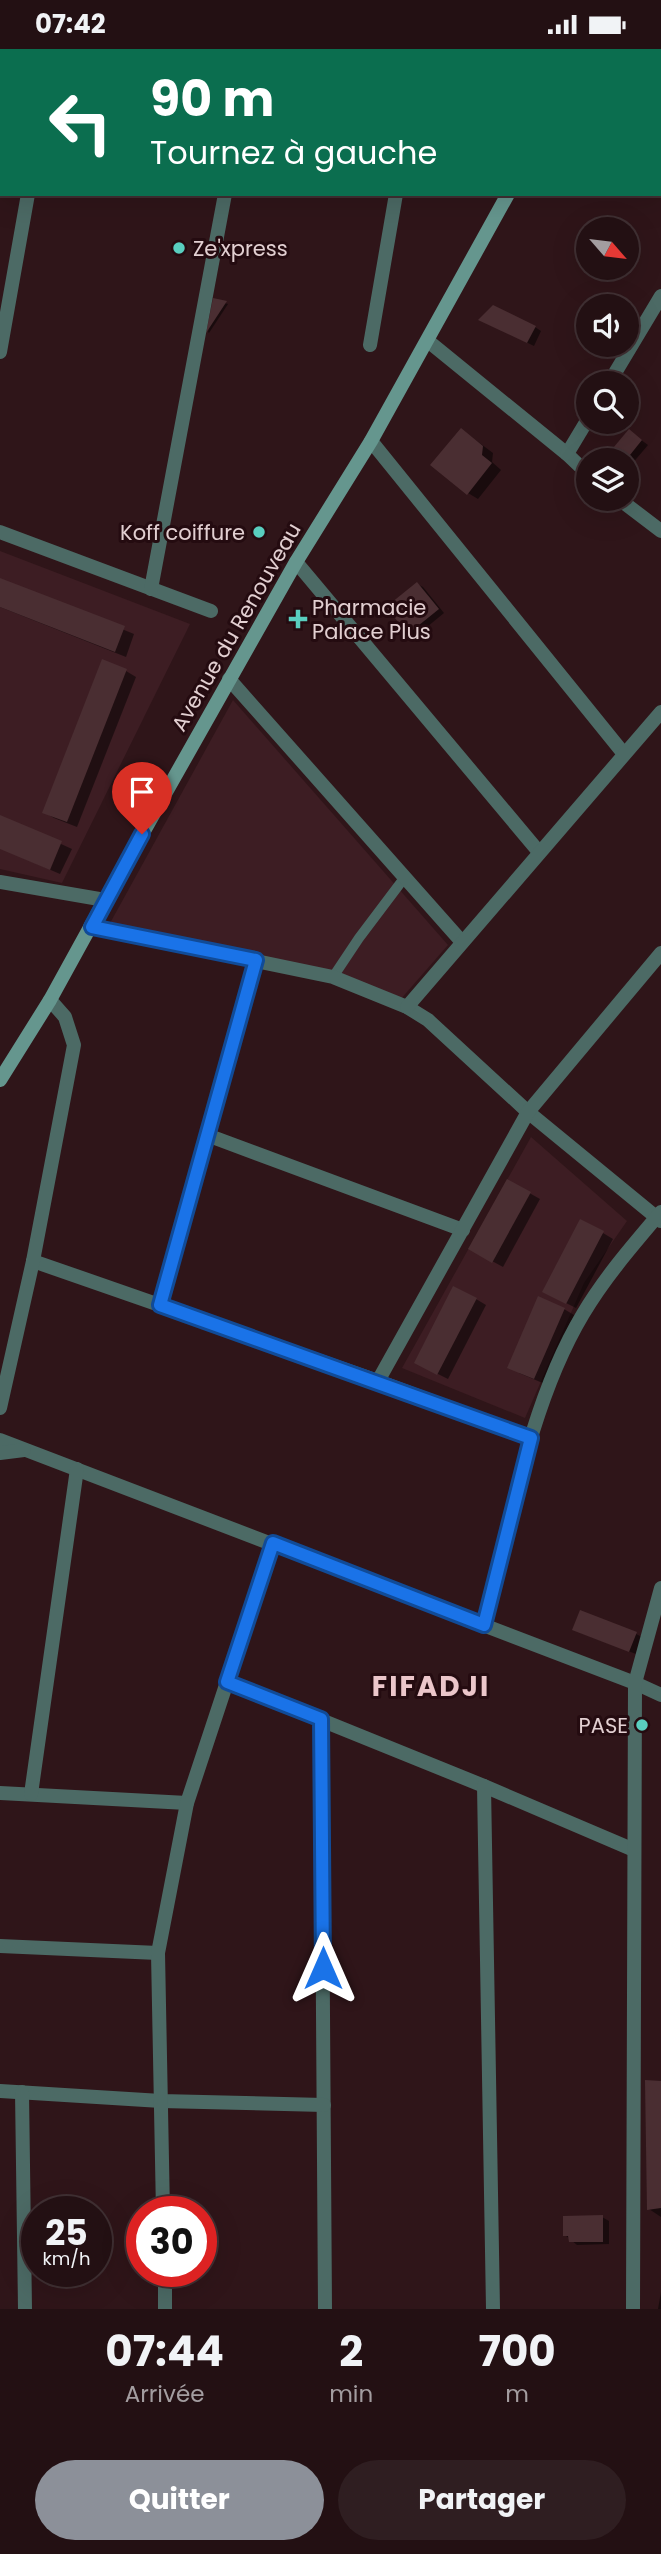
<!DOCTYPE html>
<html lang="fr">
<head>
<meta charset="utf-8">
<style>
	:root { --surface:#231013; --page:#2f1e21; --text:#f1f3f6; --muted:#a39da0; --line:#403033; --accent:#8c9099 }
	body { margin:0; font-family:Poppins,sans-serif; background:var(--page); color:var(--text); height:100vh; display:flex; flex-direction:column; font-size:26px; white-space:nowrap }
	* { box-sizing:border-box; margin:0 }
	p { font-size:23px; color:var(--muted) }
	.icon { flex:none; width:38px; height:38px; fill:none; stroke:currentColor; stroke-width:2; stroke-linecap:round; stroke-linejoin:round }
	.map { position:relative; height:2260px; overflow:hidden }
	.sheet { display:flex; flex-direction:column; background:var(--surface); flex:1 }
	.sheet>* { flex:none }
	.guide { position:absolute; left:0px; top:0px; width:662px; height:147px; box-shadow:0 7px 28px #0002,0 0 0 2px var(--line); background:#0b6e4f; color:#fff; overflow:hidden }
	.needle { width:46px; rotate:118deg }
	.buttons { position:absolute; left:576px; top:168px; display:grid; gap:14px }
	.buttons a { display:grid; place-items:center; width:63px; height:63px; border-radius:50%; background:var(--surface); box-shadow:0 7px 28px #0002,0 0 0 2px var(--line); font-size:35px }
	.speed { position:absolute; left:21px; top:2147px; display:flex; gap:14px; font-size:35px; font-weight:700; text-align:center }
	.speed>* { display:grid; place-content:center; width:91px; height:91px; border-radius:50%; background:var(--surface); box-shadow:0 7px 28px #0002,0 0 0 2px var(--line); line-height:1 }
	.speed small { font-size:18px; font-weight:400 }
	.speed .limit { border:10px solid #d22; background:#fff; color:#111 }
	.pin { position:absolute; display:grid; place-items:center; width:60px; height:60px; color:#fff; margin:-72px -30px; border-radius:50% 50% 50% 0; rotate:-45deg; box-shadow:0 0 7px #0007 }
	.pin .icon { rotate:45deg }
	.me { position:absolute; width:77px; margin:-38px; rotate:0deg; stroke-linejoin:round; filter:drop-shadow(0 0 5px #0008) }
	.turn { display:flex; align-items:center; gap:24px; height:147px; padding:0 35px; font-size:32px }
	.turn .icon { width:91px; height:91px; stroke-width:2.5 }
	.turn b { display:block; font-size:49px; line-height:60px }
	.eta { display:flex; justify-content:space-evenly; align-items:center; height:119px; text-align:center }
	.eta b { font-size:42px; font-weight:700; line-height:49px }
	.button { display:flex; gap:14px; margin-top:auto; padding:14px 35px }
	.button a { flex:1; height:80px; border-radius:42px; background:var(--accent); color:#fff; font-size:28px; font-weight:700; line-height:80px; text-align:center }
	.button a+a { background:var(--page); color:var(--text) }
	.status { display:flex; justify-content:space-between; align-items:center; height:49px; padding:0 35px; background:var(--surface); direction:ltr }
	.status svg { height:19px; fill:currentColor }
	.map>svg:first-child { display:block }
	.built { fill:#3d1d23 }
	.shadow { fill:#0007 }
	.building { fill:#4a2e32 }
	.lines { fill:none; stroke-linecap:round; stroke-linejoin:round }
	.lane { stroke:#4c6a65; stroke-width:10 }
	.street { stroke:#4c6a65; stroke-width:14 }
	.secondary { stroke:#65968e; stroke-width:14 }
	.route-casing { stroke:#114b97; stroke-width:18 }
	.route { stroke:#1a73e8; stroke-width:12 }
	.poi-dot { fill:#59cebf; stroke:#240b10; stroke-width:2.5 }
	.labels { text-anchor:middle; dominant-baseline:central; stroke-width:6; stroke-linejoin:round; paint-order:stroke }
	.poi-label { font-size:21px; fill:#e2cfd1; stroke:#240b10; text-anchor:start }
	.street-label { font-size:21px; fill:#e2cfd1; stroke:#240b10 }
	.district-label { font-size:28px; font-weight:bold; letter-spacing:2px; fill:#ebc6ca; stroke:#240b10 }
</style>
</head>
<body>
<div class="status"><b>07:42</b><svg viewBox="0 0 49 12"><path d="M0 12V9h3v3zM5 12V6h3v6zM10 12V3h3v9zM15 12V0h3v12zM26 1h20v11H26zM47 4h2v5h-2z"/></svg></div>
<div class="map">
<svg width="661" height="2260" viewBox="0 0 661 2260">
	<rect width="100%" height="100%" fill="#2f1519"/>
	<g class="built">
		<polygon points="0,502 190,575 62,834 0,820"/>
		<polygon points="233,651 448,896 400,951 109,876"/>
		<polygon points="531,1088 627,1172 584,1234 525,1369 402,1319"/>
	</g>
	<g class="shadow">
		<polygon points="4,0 33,0 32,2"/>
		<polygon points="180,0 204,0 207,2 180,2"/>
		<polygon points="214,251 228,255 209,284 208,283"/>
		<polygon points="487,274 535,278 541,282 534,297"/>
		<polygon points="462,381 493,404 492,413 501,421 478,450 468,444"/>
		<polygon points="629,382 648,396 626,422 626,411 606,411"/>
		<polygon points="0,530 134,585 126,608 0,558"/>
		<polygon points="417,535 423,538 444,564 416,587 409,584"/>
		<polygon points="126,622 136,628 77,778 54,769 44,763"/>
		<polygon points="0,767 72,800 60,825 0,799"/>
		<polygon points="508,1132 540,1150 503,1218 470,1200"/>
		<polygon points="603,1184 613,1190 576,1259 554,1248"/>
		<polygon points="476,1250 486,1256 448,1330 426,1319"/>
		<polygon points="564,1260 574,1266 545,1335 519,1324"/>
		<polygon points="581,1584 636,1585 642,1588 636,1605"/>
		<polygon points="661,2033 661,2168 649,2160"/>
		<polygon points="602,2168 609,2172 609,2195 577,2196 565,2186"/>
		<polygon points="661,2243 661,2260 658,2260"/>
	</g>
	<g class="building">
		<polygon points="213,249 227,252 206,284"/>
		<polygon points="493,256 536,277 527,294 478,271"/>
		<polygon points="461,379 483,397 482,406 492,414 467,446 430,416"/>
		<polygon points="629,380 642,391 626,411 603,411"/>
		<polygon points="0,529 125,577 115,603 0,558"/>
		<polygon points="417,533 439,560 408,585 386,558"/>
		<polygon points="102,610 127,620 67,773 42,764"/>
		<polygon points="0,766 62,792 50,821 0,800"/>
		<polygon points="507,1130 531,1143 492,1214 468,1200"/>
		<polygon points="580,1170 604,1182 566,1255 542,1243"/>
		<polygon points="453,1237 477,1249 437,1326 414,1314"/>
		<polygon points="538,1247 565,1259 534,1330 507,1319"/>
		<polygon points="580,1561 637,1583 629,1603 572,1581"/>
		<polygon points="645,2031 661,2032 661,2159 647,2161"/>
		<polygon points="603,2166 603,2193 569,2193 568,2187 563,2187 563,2167"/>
	</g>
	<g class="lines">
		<polyline class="lane" points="333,928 359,889 405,828"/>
		<g class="street">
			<polyline points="0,18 2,19"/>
			<polyline points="428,292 567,405 588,425"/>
			<polyline points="370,296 396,145"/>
			<polyline points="0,303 28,145"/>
			<polyline points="609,334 661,247"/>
			<polyline points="371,392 624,705"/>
			<polyline points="567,405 588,370"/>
			<polyline points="619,450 661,482"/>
			<polyline points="0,483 211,562"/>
			<polyline points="296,513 539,803"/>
			<polyline points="151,540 225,145"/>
			<polyline points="229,630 462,893"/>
			<polyline points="0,833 105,851"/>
			<polyline points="92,878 333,928 407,958 428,971 528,1063 661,1172"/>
			<polyline points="407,958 661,663"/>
			<polyline points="207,1086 463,1181"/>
			<polyline points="33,1212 378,1332 531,1389"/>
			<polyline points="161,1256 256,911"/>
			<polyline points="378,1332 528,1063 661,904"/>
			<polyline points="0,1359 33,1212 74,996 65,968 50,951"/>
			<polyline points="0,1391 635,1634 661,1646"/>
			<polyline points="0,1404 24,1401"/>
			<path d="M484,1576C510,1475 529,1355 583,1265C605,1228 633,1196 661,1163"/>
			<polyline points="227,1633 484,1737 634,1801"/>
			<polyline points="321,1670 325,2260"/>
			<polyline points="484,1737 493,2260"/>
			<polyline points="0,1744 187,1754"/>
			<polyline points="31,1745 77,1420"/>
			<polyline points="0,1897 158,1904"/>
			<polyline points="0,2042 161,2052 324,2056"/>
			<polyline points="22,2043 25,2260"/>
			<polyline points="163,2163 158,1904 187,1754 273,1494"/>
			<polyline points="165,2222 165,2260"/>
			<polyline points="633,2260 635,1634 661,1539"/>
		</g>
		<g class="secondary">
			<polyline points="591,2 592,0"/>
			<polyline points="0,1031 50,951 105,851 296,513 371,392 508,145"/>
		</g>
	</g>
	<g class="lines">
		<defs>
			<polyline id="route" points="142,785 92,878 256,911 160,1256 531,1389 484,1576 273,1494 227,1633 321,1670 323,1919"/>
		</defs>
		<use href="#route" class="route-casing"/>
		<use href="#route" class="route"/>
	</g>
	<g class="poi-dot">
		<circle cx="179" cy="199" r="7"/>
		<circle cx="259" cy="483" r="7"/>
		<path d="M294.5 559.5h7v7h7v7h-7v7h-7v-7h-7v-7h7z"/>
		<circle cx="642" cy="1676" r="7"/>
	</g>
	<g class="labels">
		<g class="poi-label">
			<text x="193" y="199">Ze'xpress</text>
			<text x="245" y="483" text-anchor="end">Koff coiffure</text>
			<text x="312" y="558">Pharmacie<tspan x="312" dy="24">Palace Plus</tspan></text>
			<text x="628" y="1676" text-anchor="end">PASE</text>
		</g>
		<g class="street-label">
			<text transform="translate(236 578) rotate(-60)">Avenue du Renouveau</text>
		</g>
		<g class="district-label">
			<text x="431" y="1637">FIFADJI</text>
		</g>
	</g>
</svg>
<div class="buttons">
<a><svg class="needle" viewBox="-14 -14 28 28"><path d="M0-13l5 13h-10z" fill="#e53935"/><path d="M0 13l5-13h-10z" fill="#a39da0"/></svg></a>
<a><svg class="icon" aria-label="sound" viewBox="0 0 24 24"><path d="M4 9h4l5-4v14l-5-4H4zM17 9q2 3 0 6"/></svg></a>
<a><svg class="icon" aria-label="search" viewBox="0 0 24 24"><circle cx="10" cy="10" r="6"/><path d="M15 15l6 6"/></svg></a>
<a><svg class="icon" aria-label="layers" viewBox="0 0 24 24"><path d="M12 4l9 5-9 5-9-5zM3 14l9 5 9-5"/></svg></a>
</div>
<div class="speed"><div>25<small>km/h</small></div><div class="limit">30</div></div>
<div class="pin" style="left:142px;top:785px;background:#d93025"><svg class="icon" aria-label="arrive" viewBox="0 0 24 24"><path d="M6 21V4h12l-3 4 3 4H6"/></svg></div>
<svg class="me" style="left:323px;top:1919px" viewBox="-20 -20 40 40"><path d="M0-17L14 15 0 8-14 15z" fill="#1a73e8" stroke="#fff" stroke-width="4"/></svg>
<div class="guide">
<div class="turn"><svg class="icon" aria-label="left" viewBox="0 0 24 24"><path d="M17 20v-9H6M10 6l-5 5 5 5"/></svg><div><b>90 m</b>Tournez à gauche</div></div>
</div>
</div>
<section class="sheet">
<div class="eta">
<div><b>07:44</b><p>Arrivée</p></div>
<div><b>2</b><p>min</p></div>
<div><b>700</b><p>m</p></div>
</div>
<div class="button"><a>Quitter</a><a>Partager</a></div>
</section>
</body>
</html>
